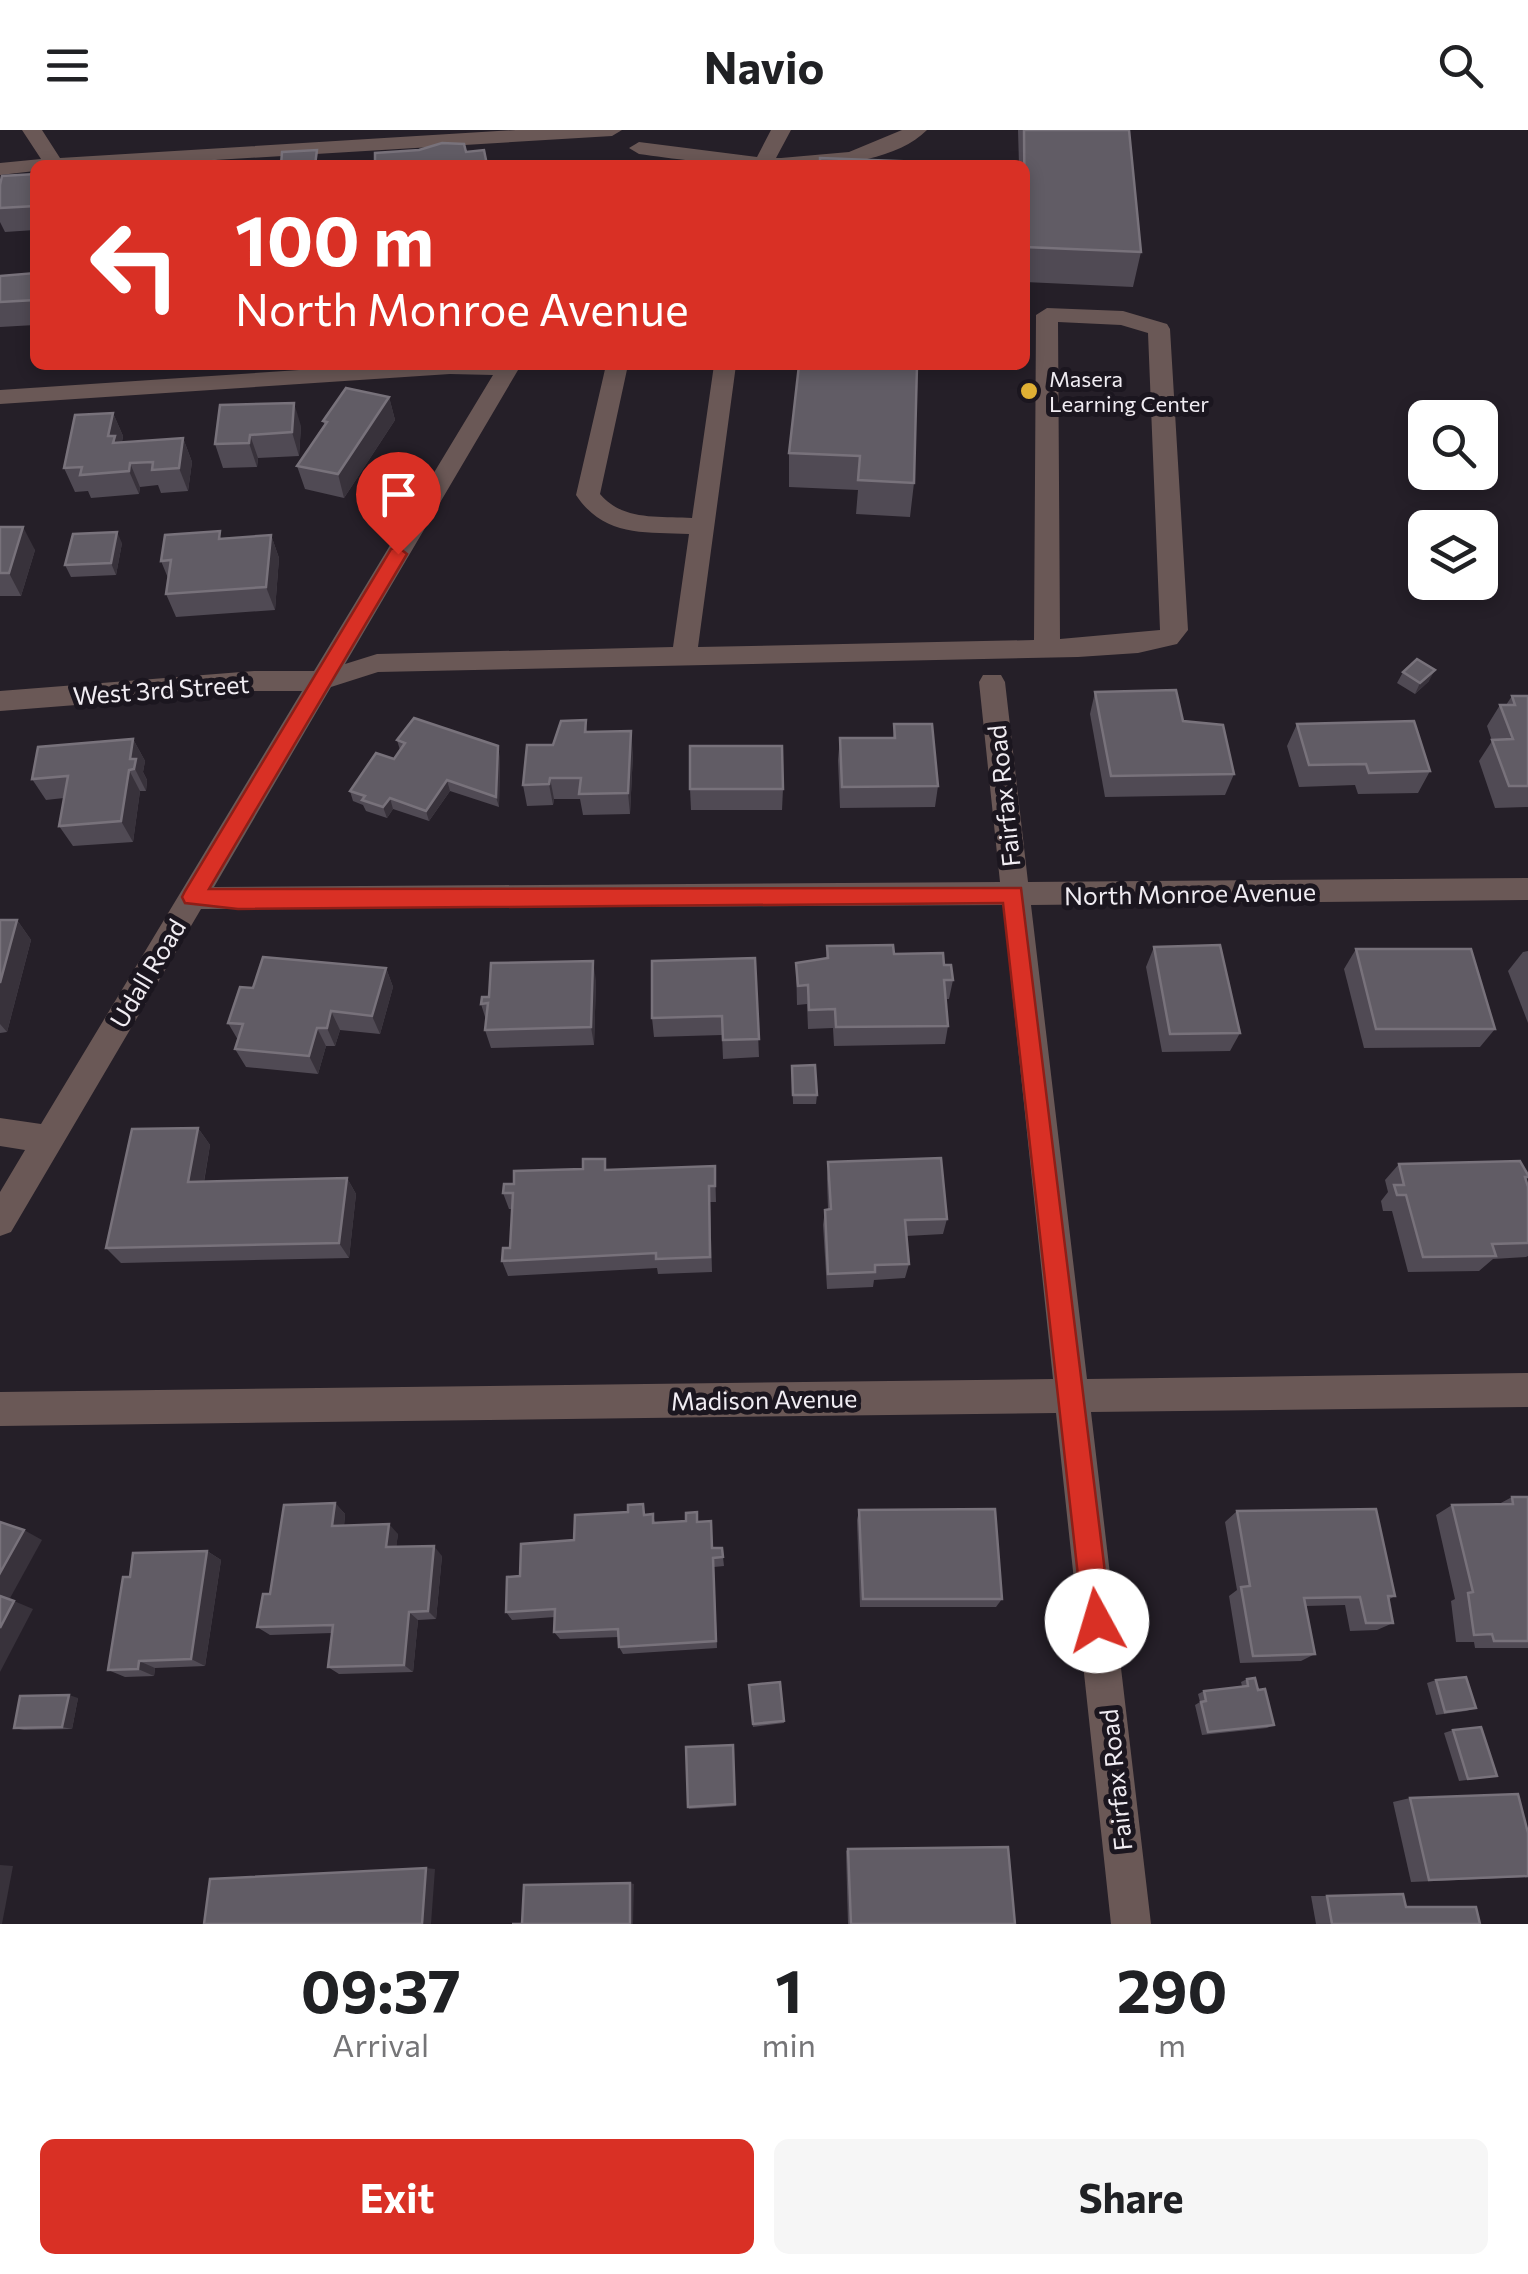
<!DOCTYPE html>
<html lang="en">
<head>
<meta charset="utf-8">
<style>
	:root { --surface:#fff; --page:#f6f6f6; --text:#202124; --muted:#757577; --accent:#d93025 }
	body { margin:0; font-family:Commissioner,sans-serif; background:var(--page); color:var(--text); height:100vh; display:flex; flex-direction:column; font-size:38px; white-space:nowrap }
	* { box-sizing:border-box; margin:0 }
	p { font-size:32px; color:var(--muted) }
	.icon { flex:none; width:55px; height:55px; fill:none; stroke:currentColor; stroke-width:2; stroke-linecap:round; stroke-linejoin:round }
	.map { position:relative; height:1794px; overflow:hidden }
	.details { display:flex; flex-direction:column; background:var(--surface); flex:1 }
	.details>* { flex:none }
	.guide { position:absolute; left:30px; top:30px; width:1000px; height:210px; border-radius:15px; box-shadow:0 5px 15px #0003; background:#d93025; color:#fff; overflow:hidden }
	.controls { position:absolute; left:1408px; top:270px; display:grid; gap:20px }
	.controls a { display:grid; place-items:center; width:90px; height:90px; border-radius:15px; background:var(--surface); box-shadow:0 5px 15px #0003; font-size:50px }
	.pin { position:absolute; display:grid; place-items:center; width:85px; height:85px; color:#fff; margin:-102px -42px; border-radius:50% 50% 50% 0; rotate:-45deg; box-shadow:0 0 10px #0007 }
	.pin .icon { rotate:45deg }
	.me { position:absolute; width:110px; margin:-55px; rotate:354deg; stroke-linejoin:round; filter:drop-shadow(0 0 8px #0008) }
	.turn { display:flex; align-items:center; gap:35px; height:210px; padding:0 40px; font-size:45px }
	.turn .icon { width:130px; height:130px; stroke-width:2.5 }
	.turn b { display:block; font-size:70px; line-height:85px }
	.eta { display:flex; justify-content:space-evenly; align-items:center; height:170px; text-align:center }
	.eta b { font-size:60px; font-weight:700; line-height:70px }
	.cta { display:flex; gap:20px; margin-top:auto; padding:20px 40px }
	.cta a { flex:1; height:115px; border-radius:15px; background:var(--accent); color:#fff; font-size:40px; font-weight:700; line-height:115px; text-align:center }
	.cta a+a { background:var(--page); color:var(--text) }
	header { display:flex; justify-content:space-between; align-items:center; height:130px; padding:0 40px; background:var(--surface); font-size:45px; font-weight:700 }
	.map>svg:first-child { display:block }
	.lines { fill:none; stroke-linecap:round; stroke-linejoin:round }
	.minor { fill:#6a5856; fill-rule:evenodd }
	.wall { fill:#504a54 }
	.shaded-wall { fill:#38323b }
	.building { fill:#615c65; stroke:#78727b; stroke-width:2.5 }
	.route { fill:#d93025; stroke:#8d1f18; stroke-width:2.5 }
	.poi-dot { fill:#e0b034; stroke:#1b161f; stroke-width:4 }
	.labels { text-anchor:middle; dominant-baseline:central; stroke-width:10; stroke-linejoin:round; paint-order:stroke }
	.far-poi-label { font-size:22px; fill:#f0ecf2; stroke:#1b161f; text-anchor:start }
	.street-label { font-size:25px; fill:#f0ecf2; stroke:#1b161f }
</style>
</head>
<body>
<header><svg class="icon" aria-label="menu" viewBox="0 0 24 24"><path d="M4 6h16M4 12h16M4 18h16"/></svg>Navio<svg class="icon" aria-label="search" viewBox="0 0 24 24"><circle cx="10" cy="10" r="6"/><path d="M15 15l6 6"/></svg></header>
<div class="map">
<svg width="1528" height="1794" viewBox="0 0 1528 1794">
	<rect width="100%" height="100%" fill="#251f28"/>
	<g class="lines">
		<g class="minor">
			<polygon points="22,0 42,0 60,28 516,0 622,0 612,6 132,35 35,35 35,41 0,45 0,33 41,29"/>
			<path d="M771,0H791L776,28H781L849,22L902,0H927C871,56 711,34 639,24L629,18L639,12L757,27Z"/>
			<path d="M1047,178L1123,181L1167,194L1170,199L1188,500L1177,514L1138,523L1078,527L378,542L331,557L214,757L1000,752L979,552L983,545H1001L1005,552L1028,752L1528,748V770L1031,775L1087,1249L1528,1243V1277L1091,1282L1151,1794H1111L1056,1283L0,1296V1262L1053,1249L1003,775L201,779L11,1102L0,1106V1062L25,1020L0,1016V988L41,994L302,561H254L0,581V561L254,541H314L493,245L450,244L0,274V260L375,235H521L345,534L377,524L673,517L689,404C643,402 604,407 576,365L606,235H628L600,364C623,391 658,386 692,388L714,235H736L698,517L1034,510L1036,185ZM1058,192L1121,195L1148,203L1160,500L1060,509Z"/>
		</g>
	</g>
	<g class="wall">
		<polygon points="1018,0 1129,0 1141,122 1133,157 1025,152 1025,35 1019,35"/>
		<polygon points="35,44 35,100 5,102 0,92 0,55"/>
		<polygon points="35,143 35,195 0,197 0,146"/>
		<polygon points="799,235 914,353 910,387 856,384 858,360 789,357 789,323"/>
		<polygon points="389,267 395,290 344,368 305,359 297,336 325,296 323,291"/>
		<polygon points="220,275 301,296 299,326 258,328 257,337 223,338 215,314"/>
		<polygon points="113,283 123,306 122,312 183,308 192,332 188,361 161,363 158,355 140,357 139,364 91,368 88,361 75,362 64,338"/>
		<polygon points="0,397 35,420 21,466 0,466"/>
		<polygon points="271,405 279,428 275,480 176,487 166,464 168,448 161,431 223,408"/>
		<polygon points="122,413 116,445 71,447 65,435"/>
		<polygon points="1403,542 1429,551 1415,564 1397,553"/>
		<polygon points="1095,562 1183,591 1234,644 1225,665 1105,667 1090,584"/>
		<polygon points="1512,566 1528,566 1528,677 1495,678 1479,631 1492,611 1487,596 1500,575 1506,575"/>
		<polygon points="586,590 587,602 633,623 630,684 583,685 580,669 554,669 553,675 527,676 523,655 553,615"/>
		<polygon points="894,594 938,656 935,677 840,678 838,630 840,608 893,608"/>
		<polygon points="1297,594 1430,641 1418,663 1358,664 1355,655 1299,657 1287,616"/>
		<polygon points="133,609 145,631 143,642 147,650 146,661 140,661 133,712 73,716 59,696 64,668 46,670 32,649"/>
		<polygon points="397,610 500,627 499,677 450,661 429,691 393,679 387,688 366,681 363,675 353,671 350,661 394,629 400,620"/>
		<polygon points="690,659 783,659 782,680 691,680"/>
		<polygon points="0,790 17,790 31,810 7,902 0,903"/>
		<polygon points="827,816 894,824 944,835 953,850 949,869 946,869 948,896 945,914 834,916 833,898 808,899 807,874 797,875 796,833 826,828"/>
		<polygon points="1154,817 1240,903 1230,921 1162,922 1146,837"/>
		<polygon points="1356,819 1495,899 1480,917 1364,918 1344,839"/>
		<polygon points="1528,821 1528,893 1508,841 1523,822"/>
		<polygon points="755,828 759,927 723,929 722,905 654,907 652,888"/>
		<polygon points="386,838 393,857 380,904 340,900 335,916 326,916 318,944 246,937 235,919 238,910 228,893 253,858"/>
		<polygon points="596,850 594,915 491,918 485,900 486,890 481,874 489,867"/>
		<polygon points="792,936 817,965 816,974 793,974"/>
		<polygon points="198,998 210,1015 204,1052 347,1048 356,1064 349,1128 121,1133 106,1118"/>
		<polygon points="828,1032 947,1089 943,1104 906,1106 909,1134 905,1148 874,1150 873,1157 827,1159 823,1095 825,1080 828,1079 827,1049"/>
		<polygon points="1399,1034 1528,1045 1526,1050 1528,1057 1528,1126 1526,1127 1493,1129 1479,1141 1408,1142 1392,1081 1383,1081 1381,1071 1388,1062 1385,1050"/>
		<polygon points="715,1036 716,1072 710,1072 712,1142 658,1144 657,1138 508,1146 502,1131 510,1118 512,1079 509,1079 503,1063 514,1054 607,1040"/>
		<polygon points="1512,1367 1528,1367 1528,1518 1475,1518 1474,1512 1456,1512 1451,1471 1455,1469 1436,1385 1452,1375 1499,1374"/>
		<polygon points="335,1373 345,1384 344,1396 398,1404 396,1417 442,1426 436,1489 418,1490 413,1542 339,1544 328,1537 332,1503 270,1505 257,1497 270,1464"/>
		<polygon points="859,1380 1002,1469 996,1477 860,1477 857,1390"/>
		<polygon points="1237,1381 1395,1466 1388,1470 1393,1493 1377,1500 1350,1501 1345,1475 1306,1476 1315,1524 1301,1531 1240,1533 1229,1466 1237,1460 1225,1392"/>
		<polygon points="653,1384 655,1393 711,1391 713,1418 722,1418 724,1436 714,1437 717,1518 623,1524 619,1517 619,1507 560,1509 554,1502 555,1487 512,1490 506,1482 520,1446 646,1385"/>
		<polygon points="207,1421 221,1430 205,1536 155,1538 154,1546 125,1547 108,1540 130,1447"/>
		<polygon points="1247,1549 1258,1560 1274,1595 1267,1598 1202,1605 1195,1575 1200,1572 1198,1564 1204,1561 1242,1556 1241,1552"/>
		<polygon points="1436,1550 1476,1578 1466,1581 1436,1585 1427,1553"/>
		<polygon points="749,1555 784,1591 784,1593 753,1597"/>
		<polygon points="78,1568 72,1599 24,1600 14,1598"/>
		<polygon points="1453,1600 1497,1646 1459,1651 1444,1603"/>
		<polygon points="733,1615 736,1676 689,1679 688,1677"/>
		<polygon points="1410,1668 1528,1747 1411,1752 1393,1672"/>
		<polygon points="848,1719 1015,1794 848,1794 846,1721"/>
		<polygon points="1311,1766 1327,1766 1406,1777 1480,1794 1316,1794"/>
	</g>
	<g class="shaded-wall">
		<polygon points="389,267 395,290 344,368 338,344"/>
		<polygon points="294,273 301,296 299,326 292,302"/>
		<polygon points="113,283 123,306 120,319 108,306"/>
		<polygon points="250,305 258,328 257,337 249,313"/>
		<polygon points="183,308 192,332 188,361 179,338"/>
		<polygon points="130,333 140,357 139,364 129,341"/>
		<polygon points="23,397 35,420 21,466 9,443"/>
		<polygon points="117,402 122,413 116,445 111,433"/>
		<polygon points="271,405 279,428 275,480 266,457"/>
		<polygon points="1435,540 1429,551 1415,564 1420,553"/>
		<polygon points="631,601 633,623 630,684 628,663"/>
		<polygon points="133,609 145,631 143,642 147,650 146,661 130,629"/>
		<polygon points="498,616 500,627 499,677 496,667"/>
		<polygon points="129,640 140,661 133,712 121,691"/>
		<polygon points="550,648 554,669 553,675 549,654"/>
		<polygon points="447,650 450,661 429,691 426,681"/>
		<polygon points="390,668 393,679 387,688 383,677"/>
		<polygon points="17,790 31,810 7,902 0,894 0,853"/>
		<polygon points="593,831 596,850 594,915 591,897"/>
		<polygon points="386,838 393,857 380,904 372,886"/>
		<polygon points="331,881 340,900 335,916 327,898"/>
		<polygon points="317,898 326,916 318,944 309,926"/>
		<polygon points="198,998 210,1015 201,1068 188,1052"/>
		<polygon points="347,1048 356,1064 349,1128 339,1113"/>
		<polygon points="335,1373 345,1384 343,1406 332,1396"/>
		<polygon points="389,1394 398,1404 395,1427 386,1417"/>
		<polygon points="24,1400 42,1410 9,1470 0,1466 0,1443"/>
		<polygon points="434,1416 442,1426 436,1489 428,1481"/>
		<polygon points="207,1421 221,1430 205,1536 191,1529"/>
		<polygon points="14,1471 33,1479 0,1542 0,1498"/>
		<polygon points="409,1482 418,1490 413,1542 404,1535"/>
		<polygon points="139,1531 155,1538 154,1546 138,1539"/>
		<polygon points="69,1565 78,1568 72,1599 62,1597"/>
		<polygon points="0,1735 13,1736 2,1794 0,1794"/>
		<polygon points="426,1738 435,1739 431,1794 422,1794"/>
		<polygon points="630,1753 634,1754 633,1794 630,1794"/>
	</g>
	<g class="building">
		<polygon points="1024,0 1129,0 1141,122 1025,117"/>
		<polygon points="442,13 464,14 466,22 484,20 487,35 368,35 375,34 375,23 419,20"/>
		<polygon points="317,20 315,35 281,35 282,22"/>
		<polygon points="820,28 1000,35 820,35"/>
		<polygon points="215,31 214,35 147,35 147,34"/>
		<polygon points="35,44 35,76 0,78 0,55 2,46"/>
		<polygon points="35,143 35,170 0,172 0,146"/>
		<polygon points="799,235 917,235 914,353 858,350 860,326 789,323"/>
		<polygon points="346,258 389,267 338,344 297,336 327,292 323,291"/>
		<polygon points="294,273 292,302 250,305 249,313 215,314 220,275"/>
		<polygon points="113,283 108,306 115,306 113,313 183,308 179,338 152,340 153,332 130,333 129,341 80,345 82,337 64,338 75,285"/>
		<polygon points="0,397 23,397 9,443 0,443"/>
		<polygon points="220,401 219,409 271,405 266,457 166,464 171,430 161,431 165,405"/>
		<polygon points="117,402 111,433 65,435 73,404"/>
		<polygon points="1417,529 1435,540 1420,553 1403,542"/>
		<polygon points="1176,560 1183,591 1223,595 1234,644 1111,646 1095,562"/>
		<polygon points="1512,566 1528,566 1528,656 1509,656 1492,610 1513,609 1500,575 1515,575"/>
		<polygon points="414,588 498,616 496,667 447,650 426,681 390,668 383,677 362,670 365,666 350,661 376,623 394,629 405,613 397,610"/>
		<polygon points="586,590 585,602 631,601 628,663 579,664 581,648 550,648 549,654 523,655 527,615 553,615 561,591"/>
		<polygon points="1414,591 1430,641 1369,643 1366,634 1309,635 1297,594"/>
		<polygon points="894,594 932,594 938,656 842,657 840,608 895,608"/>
		<polygon points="133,609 130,629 136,629 134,639 129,640 121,691 59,696 68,646 32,649 38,617"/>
		<polygon points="690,616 782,616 783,659 690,659"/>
		<polygon points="0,790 17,790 0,853"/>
		<polygon points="893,815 894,824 943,823 944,835 951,835 953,850 944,850 948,896 836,897 835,879 809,880 808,855 798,856 796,833 828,828 827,816"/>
		<polygon points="1220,815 1240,903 1170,904 1154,817"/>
		<polygon points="1356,819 1471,819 1495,899 1376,899"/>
		<polygon points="263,827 386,838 372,886 331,881 327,898 317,898 309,926 235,919 243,894 228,893 240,857 253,858"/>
		<polygon points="755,828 759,909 723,910 722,886 652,888 652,831"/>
		<polygon points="593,831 591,897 485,900 488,873 481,874 482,867 489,867 491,833"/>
		<polygon points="815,935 817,965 793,965 792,936"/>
		<polygon points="198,998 188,1052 347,1048 339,1113 106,1118 132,999"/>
		<polygon points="941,1028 947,1089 905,1090 909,1134 875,1135 875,1142 828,1144 825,1080 831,1079 828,1032"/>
		<polygon points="583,1029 605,1029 605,1040 715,1036 715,1056 709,1056 710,1127 656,1129 656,1123 502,1131 503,1118 510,1118 513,1063 503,1063 504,1054 514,1054 514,1041 583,1039"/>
		<polygon points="1520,1031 1528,1045 1528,1047 1525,1047 1528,1057 1528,1113 1492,1114 1496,1126 1423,1127 1406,1065 1397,1065 1394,1055 1404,1055 1399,1034"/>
		<polygon points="1512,1367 1528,1367 1528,1511 1494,1511 1492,1504 1474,1505 1468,1463 1473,1462 1452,1375 1513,1374"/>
		<polygon points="335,1373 332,1396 389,1394 386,1417 434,1416 428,1481 409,1482 404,1535 328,1537 333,1495 257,1497 263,1464 270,1464 284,1375"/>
		<polygon points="643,1374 644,1385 653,1384 653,1393 686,1391 686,1383 697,1382 697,1392 711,1391 712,1418 722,1418 723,1427 713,1428 716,1511 619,1517 618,1499 554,1502 555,1479 506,1482 507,1447 520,1446 521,1414 574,1410 575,1385 628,1382 628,1375"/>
		<polygon points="995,1379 1002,1469 863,1469 859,1380"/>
		<polygon points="1376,1379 1395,1466 1388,1466 1393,1493 1366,1493 1360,1467 1304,1468 1315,1524 1253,1526 1241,1457 1250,1456 1237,1381"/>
		<polygon points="0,1392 24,1400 0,1443"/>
		<polygon points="207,1421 191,1529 139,1531 138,1539 108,1540 123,1447 130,1447 133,1423"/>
		<polygon points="0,1466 14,1471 0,1498"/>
		<polygon points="1466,1547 1476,1578 1445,1582 1436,1550"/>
		<polygon points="1255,1548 1258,1560 1265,1559 1274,1595 1208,1602 1201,1572 1206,1571 1204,1561 1248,1556 1247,1549"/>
		<polygon points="780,1552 784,1591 753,1594 749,1555"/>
		<polygon points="69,1565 62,1597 14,1598 20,1566"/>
		<polygon points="1481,1597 1497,1646 1468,1649 1453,1600"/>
		<polygon points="733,1615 735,1674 688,1677 686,1617"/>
		<polygon points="1518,1664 1528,1703 1528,1746 1429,1750 1410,1668"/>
		<polygon points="1008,1717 1015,1794 851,1794 848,1719"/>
		<polygon points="426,1738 422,1794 204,1794 210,1749"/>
		<polygon points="630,1753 630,1794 512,1794 522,1794 524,1755"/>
		<polygon points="1403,1764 1406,1777 1476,1777 1480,1794 1332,1794 1327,1766"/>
	</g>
	<polygon class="route" points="398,417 407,424 209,759 1021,758 1111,1491 1107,1501 1097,1505 1087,1501 1083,1491 1003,773 238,779 185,773 182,767 185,761 391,419"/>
	<circle class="poi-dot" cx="1029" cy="261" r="10"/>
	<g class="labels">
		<g class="far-poi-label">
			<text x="1049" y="248">Masera<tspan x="1049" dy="25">Learning Center</tspan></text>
		</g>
		<g class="street-label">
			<text transform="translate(161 559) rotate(-4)">West 3rd Street</text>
			<text transform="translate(1003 666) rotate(-96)">Fairfax Road</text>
			<text transform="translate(1190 763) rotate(-1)">North Monroe Avenue</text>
			<text transform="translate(147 843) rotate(-59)">Udall Road</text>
			<text transform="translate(764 1269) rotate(-1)">Madison Avenue</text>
			<text transform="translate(1115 1650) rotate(-96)">Fairfax Road</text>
		</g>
	</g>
</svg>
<div class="controls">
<a><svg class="icon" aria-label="search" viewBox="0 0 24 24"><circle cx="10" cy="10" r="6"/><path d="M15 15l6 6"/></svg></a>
<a><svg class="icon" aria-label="layers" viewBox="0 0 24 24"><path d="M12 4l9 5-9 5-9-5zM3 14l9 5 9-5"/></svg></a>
</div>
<div class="pin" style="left:398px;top:424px;background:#d93025"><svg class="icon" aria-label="arrive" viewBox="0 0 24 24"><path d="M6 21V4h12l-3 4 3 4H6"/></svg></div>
<svg class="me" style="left:1097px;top:1491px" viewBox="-20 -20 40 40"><circle r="19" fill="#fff"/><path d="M0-13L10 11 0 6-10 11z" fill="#d93025"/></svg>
<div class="guide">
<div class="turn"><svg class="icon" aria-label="left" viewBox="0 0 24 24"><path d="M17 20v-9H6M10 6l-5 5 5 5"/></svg><div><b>100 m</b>North Monroe Avenue</div></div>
</div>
</div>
<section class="details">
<div class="eta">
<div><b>09:37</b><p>Arrival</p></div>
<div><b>1</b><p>min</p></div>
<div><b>290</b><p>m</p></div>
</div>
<div class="cta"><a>Exit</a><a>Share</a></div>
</section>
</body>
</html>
